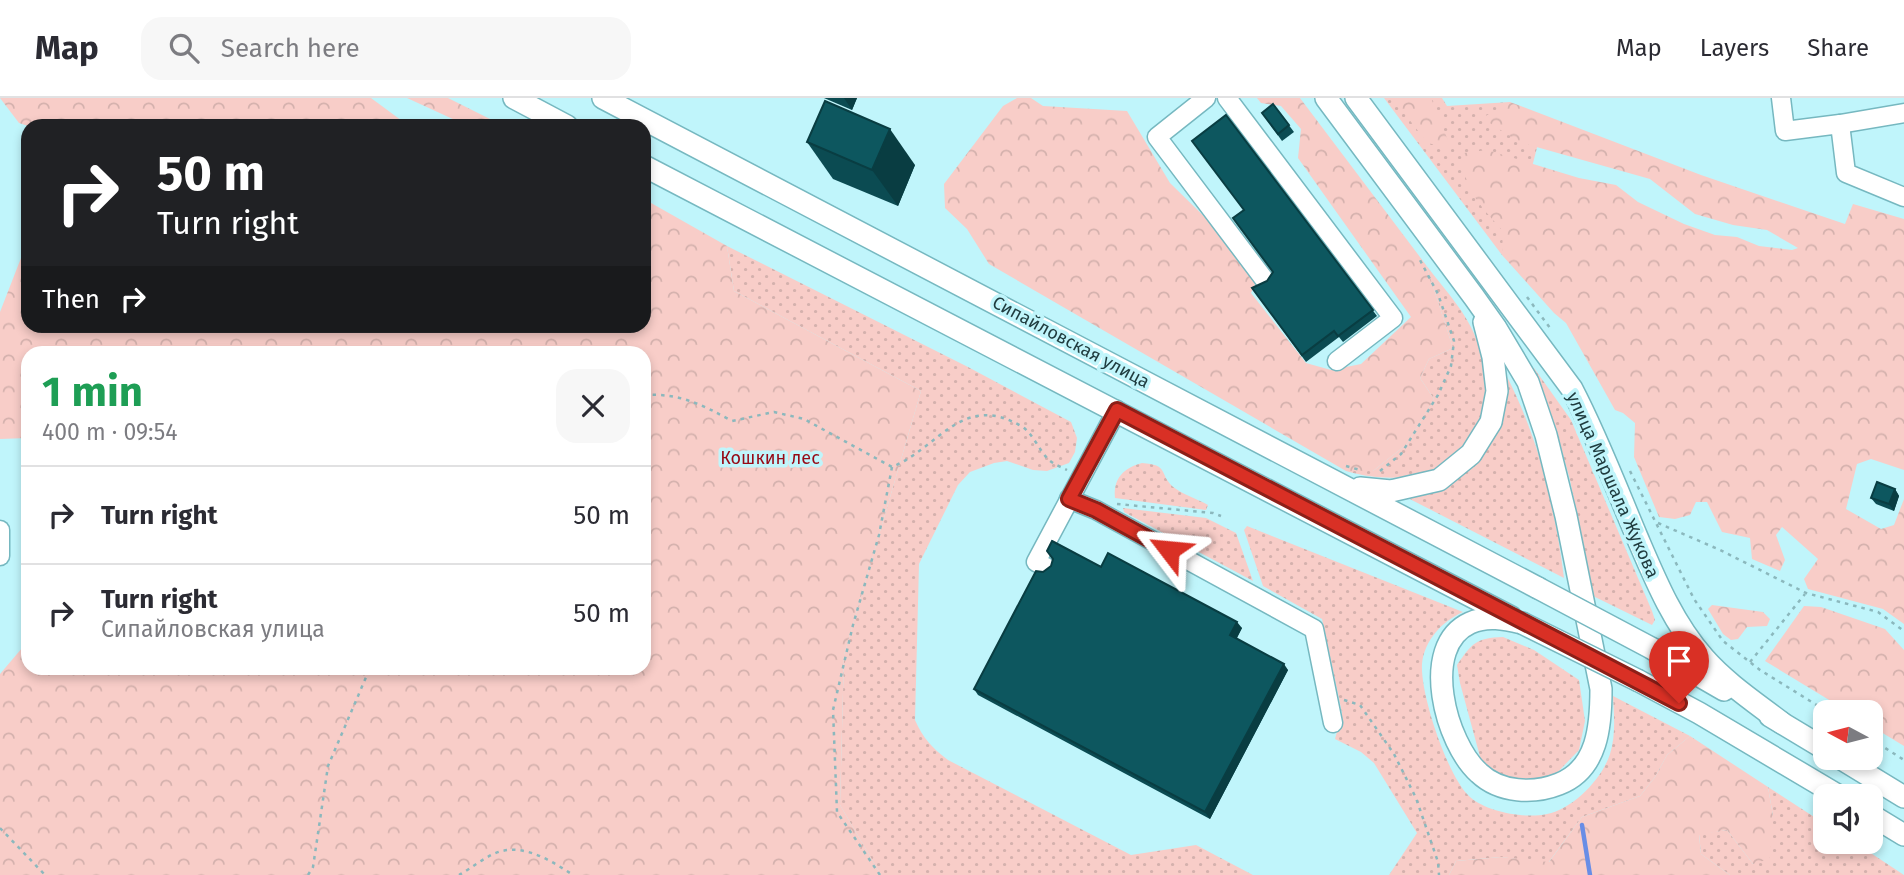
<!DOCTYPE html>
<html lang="en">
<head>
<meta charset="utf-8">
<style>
	:root { --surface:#fff; --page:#f7f7f7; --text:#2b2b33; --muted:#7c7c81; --line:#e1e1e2 }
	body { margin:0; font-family:"Fira Sans",sans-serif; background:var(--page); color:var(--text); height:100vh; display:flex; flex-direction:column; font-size:26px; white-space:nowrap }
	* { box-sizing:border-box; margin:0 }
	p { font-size:23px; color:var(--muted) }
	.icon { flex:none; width:38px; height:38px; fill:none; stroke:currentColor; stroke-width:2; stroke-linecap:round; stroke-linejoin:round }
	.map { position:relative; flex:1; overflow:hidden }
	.drawer { position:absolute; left:21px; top:248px; width:630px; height:329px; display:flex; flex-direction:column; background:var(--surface); border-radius:21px; box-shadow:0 4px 10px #0003 }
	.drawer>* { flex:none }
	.banner { position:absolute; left:21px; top:21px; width:630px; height:214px; border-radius:21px; box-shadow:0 4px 10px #0003; background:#202124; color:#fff; overflow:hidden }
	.needle { width:46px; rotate:277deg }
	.fabs { position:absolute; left:1813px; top:602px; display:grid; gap:14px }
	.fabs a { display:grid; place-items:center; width:70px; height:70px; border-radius:14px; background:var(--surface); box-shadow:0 4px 10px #0003; font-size:35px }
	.pin { position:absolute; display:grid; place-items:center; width:60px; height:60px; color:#fff; margin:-72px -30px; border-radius:50% 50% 50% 0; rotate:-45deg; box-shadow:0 0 7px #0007 }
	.pin .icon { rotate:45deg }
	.me { position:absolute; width:77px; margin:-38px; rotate:299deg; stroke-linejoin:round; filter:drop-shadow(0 0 5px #0008) }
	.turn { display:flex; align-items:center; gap:24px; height:147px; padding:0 21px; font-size:32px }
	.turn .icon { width:91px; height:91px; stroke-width:2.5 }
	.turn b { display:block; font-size:49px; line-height:60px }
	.then { display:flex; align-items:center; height:66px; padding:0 21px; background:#0003; gap:14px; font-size:26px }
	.round { display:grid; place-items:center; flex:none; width:74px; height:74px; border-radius:21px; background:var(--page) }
	.overview { display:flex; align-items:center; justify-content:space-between; height:119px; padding:0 21px }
	h1 { font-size:42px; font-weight:700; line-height:52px; color:#1e9e55 }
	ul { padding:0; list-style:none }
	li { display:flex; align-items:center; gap:21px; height:98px; padding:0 21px; border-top:2px solid var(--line) }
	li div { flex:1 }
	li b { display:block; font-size:26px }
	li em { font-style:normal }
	header { display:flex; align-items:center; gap:42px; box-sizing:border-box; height:98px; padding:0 35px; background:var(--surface); border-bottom:2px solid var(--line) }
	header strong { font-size:33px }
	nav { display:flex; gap:38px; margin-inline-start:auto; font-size:24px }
	.search { width:490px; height:63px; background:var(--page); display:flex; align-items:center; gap:18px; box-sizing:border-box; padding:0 24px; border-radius:21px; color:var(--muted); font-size:26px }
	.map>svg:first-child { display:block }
	.grass { fill:url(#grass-dots) }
	.forest { fill:url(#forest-crowns) }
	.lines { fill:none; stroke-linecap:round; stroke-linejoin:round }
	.stream { stroke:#688de6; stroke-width:4.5 }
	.minor-casing { stroke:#76b8c0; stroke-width:21 }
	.major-casing { stroke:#76b8c0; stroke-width:24 }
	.path { stroke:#8bb8bd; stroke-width:2.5; stroke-dasharray:3.5 5; stroke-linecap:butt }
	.minor { stroke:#fff; stroke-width:18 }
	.major { stroke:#fff; stroke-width:21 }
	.major-bridge-casing { stroke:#76b8c0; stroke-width:24; stroke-linecap:butt }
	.major-bridge { stroke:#fff; stroke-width:21 }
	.wall { fill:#0b4b52 }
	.shaded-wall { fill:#093d42 }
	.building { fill:#0d575f; stroke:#093d42; stroke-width:2 }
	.route-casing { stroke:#8d1f18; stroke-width:18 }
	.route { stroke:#d93025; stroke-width:12 }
	.labels { text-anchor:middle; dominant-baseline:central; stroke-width:7; stroke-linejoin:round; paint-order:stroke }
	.street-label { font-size:18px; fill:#1f3b3e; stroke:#c0f5fb }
	.park-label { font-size:18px; fill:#970915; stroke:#c0f5fb }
</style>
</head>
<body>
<header>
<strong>Map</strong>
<div class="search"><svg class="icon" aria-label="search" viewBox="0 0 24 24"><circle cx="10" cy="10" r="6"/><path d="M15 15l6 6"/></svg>Search here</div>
<nav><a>Map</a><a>Layers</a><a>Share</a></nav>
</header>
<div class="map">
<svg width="1904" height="777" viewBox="0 0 1904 777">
	<defs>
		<pattern id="grass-dots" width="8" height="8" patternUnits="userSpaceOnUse" patternTransform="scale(1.75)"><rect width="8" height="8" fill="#f8cdc8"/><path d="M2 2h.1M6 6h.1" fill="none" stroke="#d4b1ad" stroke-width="1.8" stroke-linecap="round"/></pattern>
		<pattern id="forest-crowns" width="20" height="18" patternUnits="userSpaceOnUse" patternTransform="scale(1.75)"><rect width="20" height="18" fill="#f8cdc8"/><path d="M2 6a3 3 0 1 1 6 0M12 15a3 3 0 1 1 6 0" fill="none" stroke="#d4b1ad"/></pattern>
	</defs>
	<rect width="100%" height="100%" fill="#c0f5fb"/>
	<g class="grass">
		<polygon points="1384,0 1442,0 1447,8 1510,4 1540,38 1523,104 1520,148 1502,157"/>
		<path d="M727,148L968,269L1071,324L1077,340L1075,354L1069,365L1047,373L1033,372L1007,363L994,365L970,374L958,387L919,466L915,622C923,640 932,650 948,662L1131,757L1196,747L1253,777H881L840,707L844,557L921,293L734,193Z"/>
		<path d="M1426,167C1446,194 1472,219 1480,253C1485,269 1488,289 1484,306C1479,330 1458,359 1436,370C1410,384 1374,381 1346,373H1373L1407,346L1434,301L1420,280L1429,261L1453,250Z"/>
		<polygon points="1534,270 1571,322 1652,513 1655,522 1652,527 1593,498 1570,382 1558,339 1531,271"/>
		<path d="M1504,273C1538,337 1555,408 1564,480L1400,396L1475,361Z"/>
		<path d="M1142,365C1169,367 1159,375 1172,388C1181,396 1198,401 1208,407L1206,412L1115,400C1113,380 1124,370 1142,365Z"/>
		<polygon points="1123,410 1206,420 1236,435 1253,483 1124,414"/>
		<path d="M1247,428L1463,514C1442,523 1424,543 1422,566C1420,596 1448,680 1470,699C1487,714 1525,721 1547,716C1573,711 1602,681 1610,656C1616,637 1614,617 1613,598L1690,638L1667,657L1655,679L1640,698L1582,719L1548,765L1501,759L1456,763L1449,777H1389L1417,735L1374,665L1361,654L1335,641L1342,615L1322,521L1263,488L1244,432Z"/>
		<path d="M1503,539L1534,552L1579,582L1585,623L1579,652L1555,677L1531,685L1502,682L1482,666L1460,585L1457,567C1472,545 1476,540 1503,539Z"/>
		<polygon points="1768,689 1825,726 1825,744 1854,744 1904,777 1730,777 1701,756 1699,736 1727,732 1753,766 1773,718"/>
	</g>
	<g class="forest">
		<polygon points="0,0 371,0 409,28 28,28 19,25"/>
		<polygon points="407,0 448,0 504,28 468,28"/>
		<polygon points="1017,0 1031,0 1043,8 1127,13 1170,85 1217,131 1256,184 1251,195 1306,265 1331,272 1361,266 1411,219 1298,60 1301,31 1281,8 1261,5 1257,0 1300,0 1426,167 1453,250 1429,261 1420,280 1434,301 1407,346 1373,373 1346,373 989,166 967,131 945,110 944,86 1003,8"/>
		<polygon points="1393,0 1431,0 1451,50 1427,45"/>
		<path d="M1510,4L1701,77L1845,126L1853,106L1904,121V372L1871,361L1857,366L1846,411L1881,431L1894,427L1904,401V526L1883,511L1808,491L1804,481L1818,461L1782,429L1776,437L1785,462L1780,473L1752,461L1750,440L1722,434L1707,404H1696L1690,417L1675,421L1659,419L1634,359L1635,325L1623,315L1615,312L1566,225L1554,215L1502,157L1503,133C1482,109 1460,89 1464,55L1487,52L1579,80L1616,87L1638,104L1684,126L1715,137L1737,139L1759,148L1792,152L1798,150L1767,132L1733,127L1695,116L1650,81L1519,44L1482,20Z"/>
		<polygon points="644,101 727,148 734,193 921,293 844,557 840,707 881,777 0,777 0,576 28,543 28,570 644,570 644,256 28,256 28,340 0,341 0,214 28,142 28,228 644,228"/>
		<polygon points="1712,507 1763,514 1770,521 1767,528 1747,529 1738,541 1731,542 1723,536 1708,511"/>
		<polygon points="1804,508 1821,509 1885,531 1904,552 1904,648 1871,628 1871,614 1849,614 1765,563"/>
		<polygon points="1690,638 1768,689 1773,718 1769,761 1753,766 1727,732 1699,737 1701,756 1730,777 1449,777 1456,763 1501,759 1549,764 1582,719 1640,698 1655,679 1667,657"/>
	</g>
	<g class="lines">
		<polyline class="stream" points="1582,727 1590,777"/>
		<defs>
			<g id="minor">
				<polyline points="1206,0 1157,39 1264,181"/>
				<polyline points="1227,0 1393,220 1337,263"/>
				<polyline points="1781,0 1785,33 1840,26 1846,75 1904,99"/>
				<polyline points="1840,26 1904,15"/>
				<polyline points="1069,401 1096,412 1314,531 1333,625"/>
				<polyline points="0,432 0,458"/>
				<polyline points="1046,469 1036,464 1117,312"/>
			</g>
			<g id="major">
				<polyline points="514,0 567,28"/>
				<polyline points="603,0 1538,490"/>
				<path d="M1326,0L1474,199L1496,230L1528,284L1546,337L1566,418L1601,591C1601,627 1598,671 1559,686C1534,696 1500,695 1479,675C1446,646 1419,548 1470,525C1487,517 1505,521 1522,525"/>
				<path d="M1356,0L1572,291C1597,339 1616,389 1637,439C1655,481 1673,525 1704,560C1726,585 1756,605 1782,625"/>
				<polyline points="644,68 1511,519"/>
				<polyline points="1360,390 1391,393 1439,382 1471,356 1491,324 1497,293 1493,259 1484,224"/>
				<polyline points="1653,551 1724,592"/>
				<polyline points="1639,583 1699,615 1839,698"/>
				<polyline points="1770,618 1825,651"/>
				<polyline points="1840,660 1904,699"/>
				<polyline points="1871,717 1904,737"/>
			</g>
		</defs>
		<use href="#minor" class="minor-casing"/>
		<use href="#major" class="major-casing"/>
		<g class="path">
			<polyline points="1527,199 1550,230"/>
			<path d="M644,297C679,295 701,306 732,323L774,314L804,321L892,369C940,349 962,294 1021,328C1032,334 1039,352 1048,361C1053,366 1061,369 1067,372"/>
			<polyline points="1346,368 1360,372"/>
			<polyline points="1380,373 1401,356 1438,297 1451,268 1454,243 1438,196 1420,162"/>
			<polyline points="1630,373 1694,501 1723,543 1760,572 1828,614"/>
			<polyline points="1117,406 1213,415 1221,418"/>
			<polyline points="1658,425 1720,452 1806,495 1878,514 1904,533"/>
			<polyline points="1750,564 1805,496"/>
			<polyline points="1344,602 1360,607 1394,656 1416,700 1438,764 1439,777"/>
			<polyline points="1871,641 1904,662"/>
			<polyline points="0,730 45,777"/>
			<polyline points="308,777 313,769 328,668 370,570"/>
			<path d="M459,777C472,770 488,756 502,753C527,747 553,764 573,777"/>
			<polyline points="880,777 837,714 833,612 853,527 879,437 892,369"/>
		</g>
		<use href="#minor" class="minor"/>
		<use href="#major" class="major"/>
		<defs>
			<g id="major-bridge">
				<polyline points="1538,490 1653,551"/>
				<polyline points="1522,525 1639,583"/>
			</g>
		</defs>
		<use href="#major-bridge" class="major-bridge-casing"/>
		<use href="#major-bridge" class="major-bridge"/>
	</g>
	<g class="wall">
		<polygon points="824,0 857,0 852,12"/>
		<polygon points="1273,6 1294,34 1282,43 1262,15"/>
		<polygon points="1226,17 1377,218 1343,244 1339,239 1306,264 1252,190 1267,183 1273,174 1243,112"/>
		<polygon points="807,44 915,67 898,108 833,81"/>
		<polygon points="1895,391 1899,398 1894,413 1876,406 1871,400"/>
		<polygon points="1051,468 1101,469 1242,530 1236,541 1288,572 1210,721 978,597 974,591 1043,474"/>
	</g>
	<g class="shaded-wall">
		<polygon points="844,0 857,0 852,12"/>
		<polygon points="890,31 915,67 898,108 872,72"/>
		<polygon points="1895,391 1899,398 1894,413 1889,406"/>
		<polygon points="1237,524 1242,530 1235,544 1230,537"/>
		<polygon points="1284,566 1288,572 1210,721 1205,714"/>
	</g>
	<g class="building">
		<polygon points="825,3 890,31 872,72 807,44"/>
		<polygon points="1273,6 1289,27 1278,36 1262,15"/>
		<polygon points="1226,17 1373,212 1338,238 1334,233 1302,257 1252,190 1267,183 1273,174 1233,120 1244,112 1192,43"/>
		<polygon points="1877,384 1895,391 1889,406 1871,400"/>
		<polygon points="1052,443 1101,469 1108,455 1237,524 1230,537 1284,566 1205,714 974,591 1036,473 1043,474 1051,468 1053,461 1047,453"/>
	</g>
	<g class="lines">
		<defs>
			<polyline id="route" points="1169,452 1096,412 1069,401 1117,312 1679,605"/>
		</defs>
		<use href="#route" class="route-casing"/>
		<use href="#route" class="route"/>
	</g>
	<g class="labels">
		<g class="street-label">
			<text transform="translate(1071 244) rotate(28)">Сипайловская улица</text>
			<text transform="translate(1613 387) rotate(66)">улица Маршала Жукова</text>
		</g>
		<g class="park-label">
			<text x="770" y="360">Кошкин лес</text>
		</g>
	</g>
</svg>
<div class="fabs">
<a><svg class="needle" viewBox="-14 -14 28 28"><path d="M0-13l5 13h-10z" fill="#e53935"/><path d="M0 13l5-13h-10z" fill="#7c7c81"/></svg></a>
<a><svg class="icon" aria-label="sound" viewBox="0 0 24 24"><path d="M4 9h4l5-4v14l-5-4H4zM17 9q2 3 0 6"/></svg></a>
</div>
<div class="pin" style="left:1679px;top:605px;background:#d93025"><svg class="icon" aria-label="arrive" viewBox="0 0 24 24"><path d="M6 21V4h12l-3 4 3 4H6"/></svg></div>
<svg class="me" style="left:1169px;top:452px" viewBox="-20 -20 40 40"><path d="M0-17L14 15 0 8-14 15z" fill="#d93025" stroke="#fff" stroke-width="4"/></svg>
<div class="banner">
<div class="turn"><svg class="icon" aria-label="right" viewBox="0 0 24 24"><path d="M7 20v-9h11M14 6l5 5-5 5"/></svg><div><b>50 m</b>Turn right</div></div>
<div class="then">Then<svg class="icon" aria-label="right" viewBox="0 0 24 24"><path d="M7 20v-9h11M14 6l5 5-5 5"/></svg></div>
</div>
<section class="drawer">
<div class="overview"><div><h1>1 min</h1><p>400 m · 09:54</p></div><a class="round"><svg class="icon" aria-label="close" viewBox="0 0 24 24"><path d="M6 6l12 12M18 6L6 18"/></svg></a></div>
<ul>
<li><svg class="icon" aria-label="right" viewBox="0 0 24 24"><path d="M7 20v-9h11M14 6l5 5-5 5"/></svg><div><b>Turn right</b></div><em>50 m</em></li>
<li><svg class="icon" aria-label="right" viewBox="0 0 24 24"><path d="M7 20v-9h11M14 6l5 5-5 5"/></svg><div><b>Turn right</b><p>Сипайловская улица</p></div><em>50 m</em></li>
</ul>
</section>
</div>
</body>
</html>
